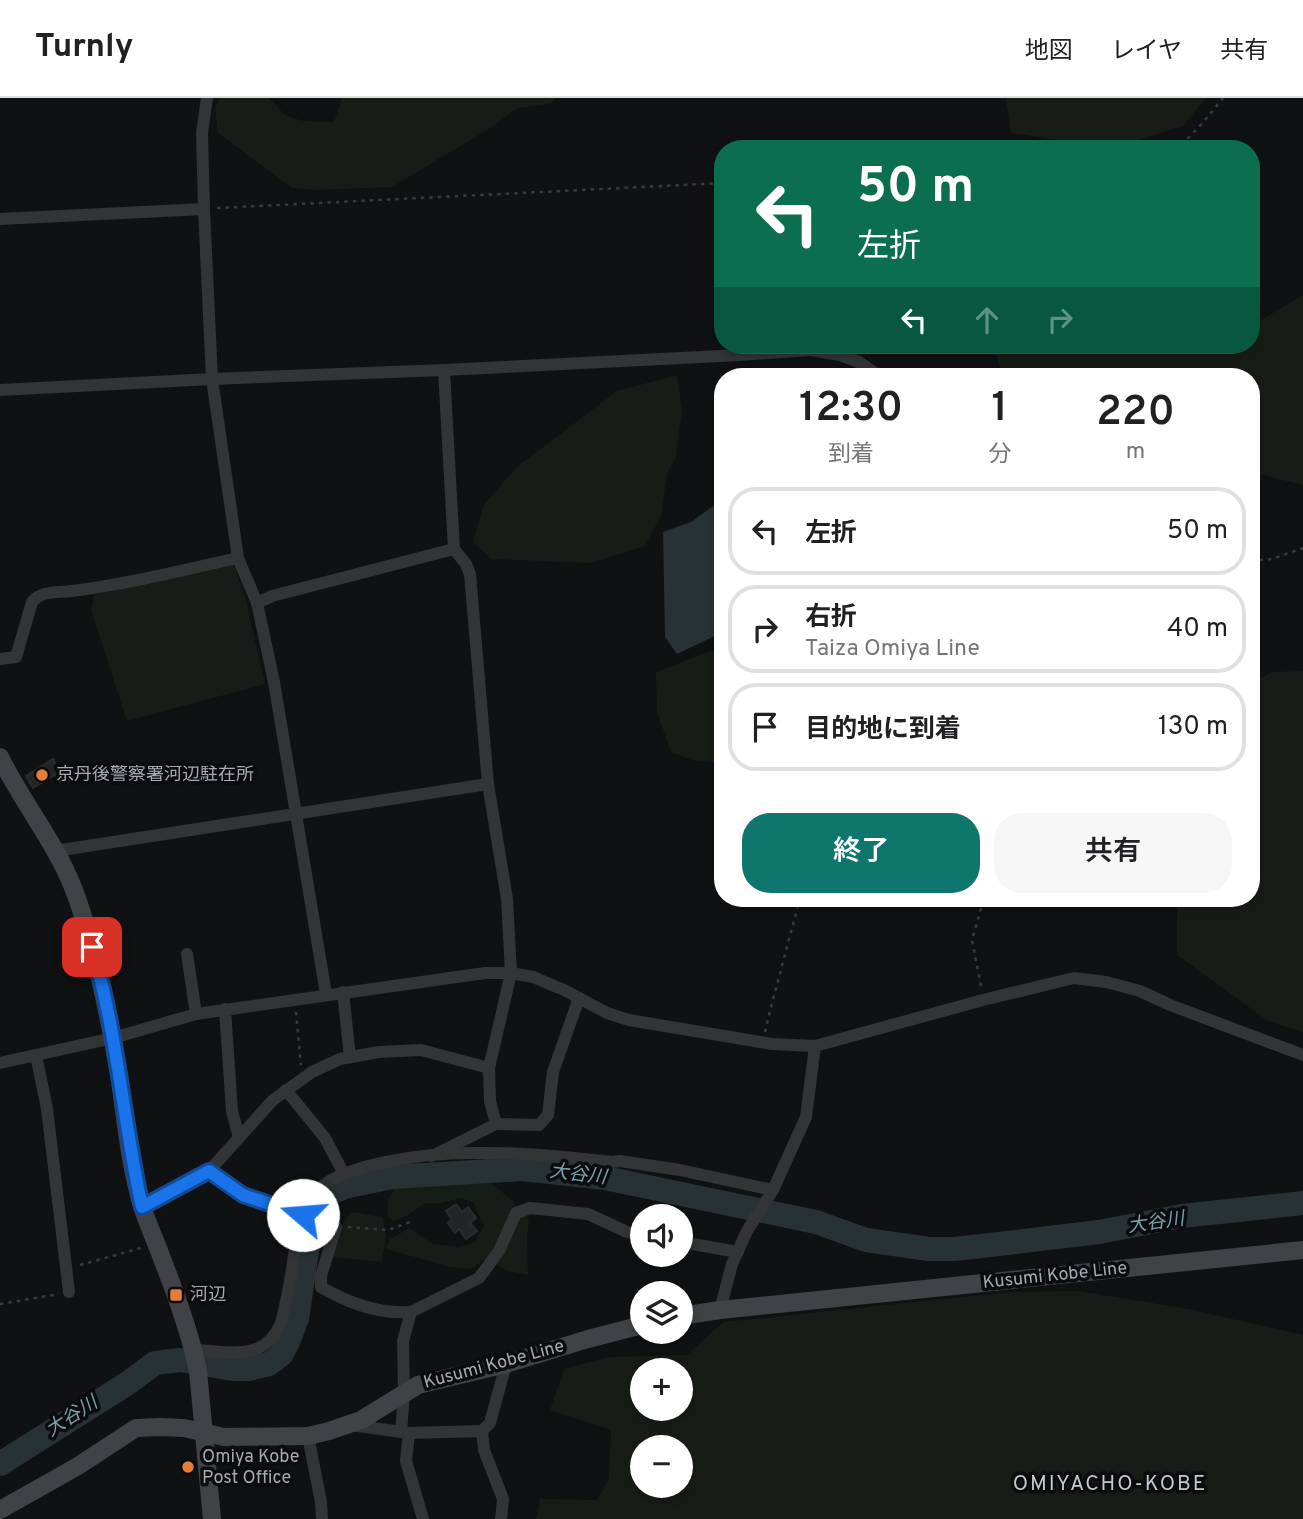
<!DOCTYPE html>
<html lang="ja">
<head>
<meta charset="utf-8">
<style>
	:root { --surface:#fff; --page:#f6f6f6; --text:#202124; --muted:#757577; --line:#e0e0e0; --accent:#0f766e }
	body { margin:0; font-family:Overpass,"Noto Sans JP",sans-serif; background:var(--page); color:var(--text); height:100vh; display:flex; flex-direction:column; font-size:26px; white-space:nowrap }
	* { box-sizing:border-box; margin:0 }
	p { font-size:23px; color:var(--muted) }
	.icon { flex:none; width:38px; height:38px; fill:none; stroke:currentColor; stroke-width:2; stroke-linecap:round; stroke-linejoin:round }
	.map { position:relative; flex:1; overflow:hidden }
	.details { position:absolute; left:714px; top:270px; width:546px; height:539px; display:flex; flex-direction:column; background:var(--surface); border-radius:28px; box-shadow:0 4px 10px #0003 }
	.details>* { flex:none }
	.top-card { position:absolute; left:714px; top:42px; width:546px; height:214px; border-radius:28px; box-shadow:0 4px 10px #0003; background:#0b6e4f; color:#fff; overflow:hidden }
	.tools { position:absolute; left:630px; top:1106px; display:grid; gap:14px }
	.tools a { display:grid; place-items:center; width:63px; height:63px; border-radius:50%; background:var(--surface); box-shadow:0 4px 10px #0003; font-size:35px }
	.pin { position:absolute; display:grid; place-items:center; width:60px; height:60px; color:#fff; margin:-30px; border-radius:14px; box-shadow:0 4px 10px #0006 }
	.me { position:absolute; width:77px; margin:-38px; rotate:288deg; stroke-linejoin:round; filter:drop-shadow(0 0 5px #0008) }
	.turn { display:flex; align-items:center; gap:24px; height:147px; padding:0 28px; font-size:32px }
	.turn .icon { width:91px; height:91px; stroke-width:2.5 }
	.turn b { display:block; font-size:49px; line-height:60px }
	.lanes { display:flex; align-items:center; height:66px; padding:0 28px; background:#0003; justify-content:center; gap:35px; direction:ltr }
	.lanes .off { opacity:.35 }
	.eta { display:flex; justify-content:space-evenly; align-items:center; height:119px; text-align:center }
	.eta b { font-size:42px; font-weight:600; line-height:49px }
	.action { display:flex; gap:14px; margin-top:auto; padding:14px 28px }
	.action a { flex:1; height:80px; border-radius:28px; background:var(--accent); color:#fff; font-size:28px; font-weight:600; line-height:80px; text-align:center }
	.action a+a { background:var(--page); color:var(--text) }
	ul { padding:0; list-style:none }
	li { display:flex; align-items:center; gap:21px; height:88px; margin:0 14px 10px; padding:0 14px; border:4px solid var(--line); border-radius:28px }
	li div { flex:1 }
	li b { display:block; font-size:26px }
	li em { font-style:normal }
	header { display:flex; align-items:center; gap:42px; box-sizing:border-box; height:98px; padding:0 35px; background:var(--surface); border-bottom:2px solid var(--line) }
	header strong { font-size:33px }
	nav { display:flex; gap:38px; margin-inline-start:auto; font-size:24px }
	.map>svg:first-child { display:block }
	.green { fill:#181c17; fill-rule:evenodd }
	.water { fill:#283234 }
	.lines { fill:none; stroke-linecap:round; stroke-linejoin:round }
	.river { stroke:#283234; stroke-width:24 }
	.building { fill:#232426; stroke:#2a2b2d; stroke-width:2 }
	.path { stroke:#383b3d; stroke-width:2.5; stroke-dasharray:3.5 5; stroke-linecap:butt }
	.street { stroke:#323436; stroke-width:12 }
	.secondary { stroke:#404346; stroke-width:18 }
	.route-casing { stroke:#114b97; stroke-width:18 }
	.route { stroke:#1a73e8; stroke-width:12 }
	.poi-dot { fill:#e37d37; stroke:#0b0c0d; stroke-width:2.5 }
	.labels { text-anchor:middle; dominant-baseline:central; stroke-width:7; stroke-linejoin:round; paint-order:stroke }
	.poi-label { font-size:18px; fill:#a3abb1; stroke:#0b0c0d; text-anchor:start }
	.street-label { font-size:18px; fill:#a3abb1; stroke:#0b0c0d }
	.water-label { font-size:19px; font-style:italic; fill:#7ba1aa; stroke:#0b0c0d }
	.quarter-label { font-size:21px; letter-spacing:2px; fill:#c3c9ce; stroke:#0b0c0d }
</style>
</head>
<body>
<header>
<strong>Turnly</strong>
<nav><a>地図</a><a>レイヤ</a><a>共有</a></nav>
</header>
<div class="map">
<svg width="1303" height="1421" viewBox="0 0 1303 1421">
	<rect width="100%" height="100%" fill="#101112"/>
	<g class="green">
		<polygon points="220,0 269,0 286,18 304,23 334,24 342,0 556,0 550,6 518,10 492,29 392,89 316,92 292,90 218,35 215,10"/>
		<polygon points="1006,0 1206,0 1183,28 1113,50 1011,35"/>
		<polygon points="1303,197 1303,387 1251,374 1251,278 1014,278 1001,272 993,247 1251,247 1251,228"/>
		<polygon points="677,277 682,311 676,358 667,376 661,418 645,448 591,465 491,461 473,444 484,406 518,368 617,293"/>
		<polygon points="234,467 245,499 265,586 127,623 91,512 94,497"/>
		<polygon points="723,548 723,665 692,662 671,654 657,614 656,574"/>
		<polygon points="1303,573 1303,934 1268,923 1177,857 1177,800 1251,800 1251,585 1272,574"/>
		<polygon points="484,1080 511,1101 529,1122 527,1140 528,1177 505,1172 488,1160 470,1171 451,1169 386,1151 389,1142 409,1130 433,1146 459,1149 475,1144 484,1128 474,1105 461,1100 441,1105 425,1105 407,1118 393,1123 387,1118 388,1102 398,1084"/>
		<polygon points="351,1114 382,1119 386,1138 382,1164 333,1159 340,1129"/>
		<path d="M1079,1193L1189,1211L1303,1237V1421H536L540,1401L597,1402L609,1381L611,1332L550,1312L564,1271L609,1259L687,1257L723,1224L1010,1194ZM642,1272H681V1311H642ZM642,1349H681V1388H642Z"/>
	</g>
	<polygon class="water" points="723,403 723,534 677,556 665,539 663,434 691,424 716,406"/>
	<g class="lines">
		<polyline class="river" points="0,1366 128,1285 155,1265 180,1262 233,1271 248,1271 269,1266 281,1257 288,1244 297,1221 309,1139 328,1097 344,1089 392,1079 522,1071 605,1080 816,1124 866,1142 929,1151 955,1151 1007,1145 1099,1134 1182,1118 1303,1105"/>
	</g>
	<g class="building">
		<polygon points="53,661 60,674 33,690 26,678"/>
		<polygon points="456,1106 462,1114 468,1109 476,1120 470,1125 477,1133 466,1141 459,1131 455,1135 448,1125 452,1122 446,1113"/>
	</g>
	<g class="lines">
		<g class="path">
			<path d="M1174,51C1194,38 1208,18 1223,0"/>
			<polyline points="217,110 723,85"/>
			<polyline points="1251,463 1272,461 1303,450"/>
			<polyline points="981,888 972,842 984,800"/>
			<polyline points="296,914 301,967"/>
			<polyline points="765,934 771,909 800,800"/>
			<polyline points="348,1129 388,1132 410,1124"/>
			<polyline points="80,1167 141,1150"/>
			<polyline points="0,1206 59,1196"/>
		</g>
		<g class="street">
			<polyline points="207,0 202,35 204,111 212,281 238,460 257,505 274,584 326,896"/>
			<polyline points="0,121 204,111"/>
			<polyline points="0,292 212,281 444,272 740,257 811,252 840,257 859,264 879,278"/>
			<polyline points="257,505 272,498 454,451"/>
			<path d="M0,561L16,559L32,504C42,492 57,495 72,493C128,486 183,472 238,460"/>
			<polyline points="55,753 488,686"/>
			<polyline points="187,856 196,916"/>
			<polyline points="343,894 350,959"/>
			<polyline points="225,911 232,1013 239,1040"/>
			<polyline points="36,957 47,1011 69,1194"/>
			<polyline points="0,965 113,940 196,916 485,875 511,875 533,879 564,892 607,915 629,922 772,946 815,948 983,902 1074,880 1106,884 1140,893 1170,907 1303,957"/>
			<polyline points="286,992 325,1040 344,1076"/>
			<polyline points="496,1026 539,1027 548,1017 553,974 579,900"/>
			<polyline points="432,1058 496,1026 490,1003 489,970 511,875 507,801 488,686 470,476 466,466 454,451 444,272"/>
			<path d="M209,1073L243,1097L330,1128L336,1129L321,1178V1189C348,1205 380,1216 411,1214"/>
			<polyline points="142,1109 209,1073 273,1002 312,974 340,961 379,954 421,952 489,970"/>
			<polyline points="681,1144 738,1154"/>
			<polyline points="720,1212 732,1166 747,1133 773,1092 806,1019 815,948"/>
			<path d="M194,1252C229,1253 264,1265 281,1225C287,1202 291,1179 294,1157C297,1141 299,1119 306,1105C328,1064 432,1055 474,1055C520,1054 566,1059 612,1064L620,1063L680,1072L773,1092"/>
			<polyline points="351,1327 409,1335 482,1333 484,1352 503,1401 501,1421"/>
			<polyline points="482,1333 490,1325 506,1266"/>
			<polyline points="401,1334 404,1296 403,1243 411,1214 479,1180 499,1153 516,1115 530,1110 588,1116 627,1134 642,1137"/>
			<polyline points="409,1335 406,1363 423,1421"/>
			<polyline points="308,1338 321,1404 322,1421"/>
		</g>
		<g class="secondary">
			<path d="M0,659C24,708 61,751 78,803C98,861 110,922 120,983C126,1025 130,1068 142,1108C147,1125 155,1141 161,1158C176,1196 190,1234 198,1273L212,1421"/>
			<polyline points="681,1218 720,1212 1303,1152"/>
			<polyline points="0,1412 78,1368 136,1330 160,1329 184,1330 224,1339 308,1338 329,1333 361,1322 418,1287 506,1266 588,1241 642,1227"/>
		</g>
	</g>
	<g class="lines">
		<defs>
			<path id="route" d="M92,849C117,933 123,1023 142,1109L209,1073L243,1097L303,1117"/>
		</defs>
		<use href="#route" class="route-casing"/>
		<use href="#route" class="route"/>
	</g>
	<g class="poi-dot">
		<circle cx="42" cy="677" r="7"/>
		<rect x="169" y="1190" width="14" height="14" rx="3.5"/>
		<circle cx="188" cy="1369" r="7"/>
	</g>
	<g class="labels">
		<g class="poi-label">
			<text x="56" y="677">京丹後警察署河辺駐在所</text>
			<text x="190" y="1197">河辺</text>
			<text x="202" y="1359">Omiya Kobe<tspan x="202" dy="21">Post Office</tspan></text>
		</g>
		<g class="street-label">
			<text transform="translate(1055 1178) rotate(-6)">Kusumi Kobe Line</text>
			<text transform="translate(494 1267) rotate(-15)">Kusumi Kobe Line</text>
		</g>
		<g class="water-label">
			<text transform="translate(578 1077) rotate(7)">大谷川</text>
			<text transform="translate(1156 1125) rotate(-8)">大谷川</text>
			<text transform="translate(72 1319) rotate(-33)">大谷川</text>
		</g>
		<g class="quarter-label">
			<text x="1110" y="1386">OMIYACHO-KOBE</text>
		</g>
	</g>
</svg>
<div class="tools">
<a><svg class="icon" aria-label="sound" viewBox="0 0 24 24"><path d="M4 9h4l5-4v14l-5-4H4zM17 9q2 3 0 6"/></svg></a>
<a><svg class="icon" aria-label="layers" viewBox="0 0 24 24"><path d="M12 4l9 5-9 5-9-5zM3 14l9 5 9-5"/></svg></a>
<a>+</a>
<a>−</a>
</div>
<div class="pin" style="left:92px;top:849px;background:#d93025"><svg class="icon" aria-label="arrive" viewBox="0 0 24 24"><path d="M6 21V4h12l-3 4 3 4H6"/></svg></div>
<svg class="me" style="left:303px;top:1117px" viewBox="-20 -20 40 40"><circle r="19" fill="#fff"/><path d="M0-13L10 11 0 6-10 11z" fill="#1a73e8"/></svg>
<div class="top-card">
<div class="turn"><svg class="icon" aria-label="left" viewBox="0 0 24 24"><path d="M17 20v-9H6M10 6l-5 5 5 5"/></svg><div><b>50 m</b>左折</div></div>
<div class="lanes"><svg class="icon" aria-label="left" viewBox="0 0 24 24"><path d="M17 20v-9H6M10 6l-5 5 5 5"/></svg><svg class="icon off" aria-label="ahead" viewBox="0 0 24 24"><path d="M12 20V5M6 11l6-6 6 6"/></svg><svg class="icon off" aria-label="right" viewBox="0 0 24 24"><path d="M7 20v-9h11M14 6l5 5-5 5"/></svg></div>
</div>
<section class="details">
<div class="eta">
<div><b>12:30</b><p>到着</p></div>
<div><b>1</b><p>分</p></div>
<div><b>220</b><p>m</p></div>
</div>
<ul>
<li><svg class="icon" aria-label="left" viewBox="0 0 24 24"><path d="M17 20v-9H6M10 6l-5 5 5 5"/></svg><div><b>左折</b></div><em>50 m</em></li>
<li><svg class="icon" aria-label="right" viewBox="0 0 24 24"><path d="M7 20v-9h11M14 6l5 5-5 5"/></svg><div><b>右折</b><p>Taiza Omiya Line</p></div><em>40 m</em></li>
<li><svg class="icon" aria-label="arrive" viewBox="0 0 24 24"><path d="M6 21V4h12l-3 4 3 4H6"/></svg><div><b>目的地に到着</b></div><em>130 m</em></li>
</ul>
<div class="action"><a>終了</a><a>共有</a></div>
</section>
</div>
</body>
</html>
